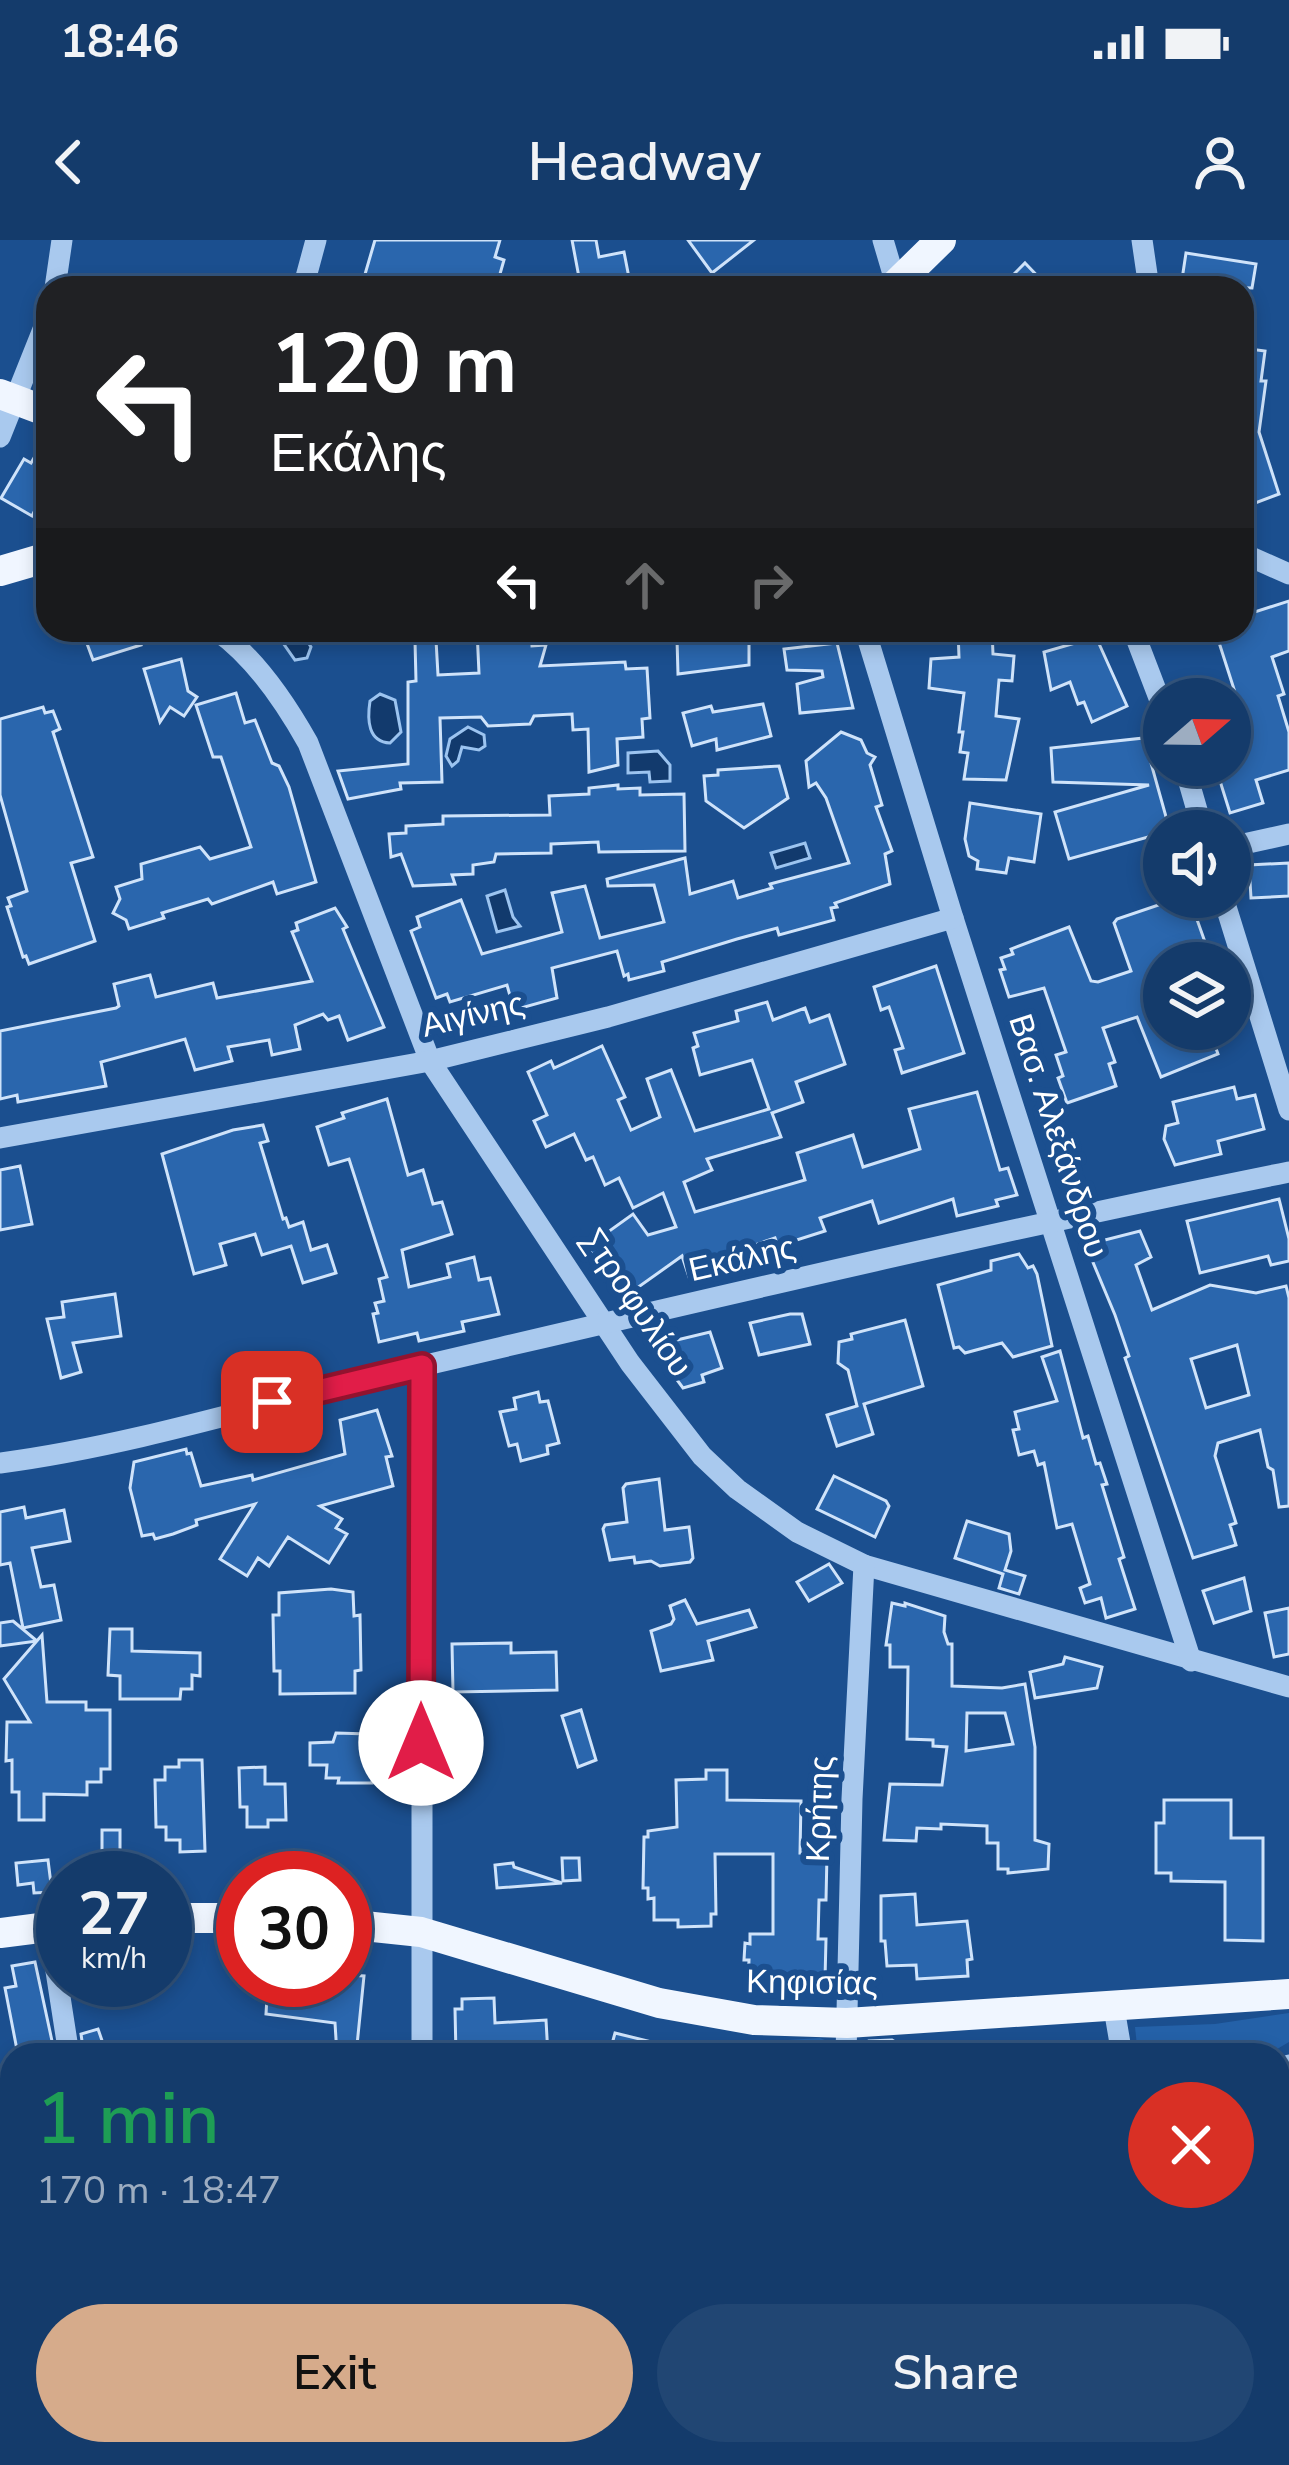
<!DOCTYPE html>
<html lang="en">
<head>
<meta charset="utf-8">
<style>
	:root { --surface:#143b6b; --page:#214673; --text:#f1f3f6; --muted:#9dadc1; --line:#33557e; --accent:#d6ab8b }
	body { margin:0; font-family:"Nunito Sans",sans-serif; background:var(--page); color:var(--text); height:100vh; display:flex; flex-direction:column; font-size:45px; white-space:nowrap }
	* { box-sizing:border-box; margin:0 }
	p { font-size:39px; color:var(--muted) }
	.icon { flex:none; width:66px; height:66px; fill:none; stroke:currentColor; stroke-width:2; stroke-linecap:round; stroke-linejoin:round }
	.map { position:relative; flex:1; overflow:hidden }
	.drawer { position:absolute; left:0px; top:1803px; width:1290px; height:423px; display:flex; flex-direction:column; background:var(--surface); border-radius:36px 36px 0 0; box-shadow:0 6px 18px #0003,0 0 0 3px var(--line) }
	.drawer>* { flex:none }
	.banner { position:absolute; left:36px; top:36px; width:1218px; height:366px; border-radius:36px; box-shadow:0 6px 18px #0003,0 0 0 3px var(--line); background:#202124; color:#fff; overflow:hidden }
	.needle { width:78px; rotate:70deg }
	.tools { position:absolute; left:1143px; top:438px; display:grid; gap:24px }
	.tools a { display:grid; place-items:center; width:108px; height:108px; border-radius:50%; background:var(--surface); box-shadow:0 6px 18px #0003,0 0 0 3px var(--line); font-size:60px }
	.speed { position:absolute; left:36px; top:1611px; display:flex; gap:24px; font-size:60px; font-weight:700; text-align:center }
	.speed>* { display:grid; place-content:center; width:156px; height:156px; border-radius:50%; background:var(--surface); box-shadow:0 6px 18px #0003,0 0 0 3px var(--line); line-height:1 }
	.speed small { font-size:30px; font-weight:400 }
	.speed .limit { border:18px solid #d22; background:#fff; color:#111 }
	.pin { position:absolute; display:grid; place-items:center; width:102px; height:102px; color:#fff; margin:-51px; border-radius:24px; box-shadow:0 6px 18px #0006 }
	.me { position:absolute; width:132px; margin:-66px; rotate:0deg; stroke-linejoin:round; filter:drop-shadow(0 0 9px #0008) }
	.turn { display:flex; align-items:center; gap:42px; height:252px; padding:0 36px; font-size:54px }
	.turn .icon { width:156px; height:156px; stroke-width:2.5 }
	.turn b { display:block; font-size:84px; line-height:102px }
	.lanes { display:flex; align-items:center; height:114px; padding:0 36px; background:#0003; justify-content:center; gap:60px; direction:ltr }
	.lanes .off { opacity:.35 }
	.round { display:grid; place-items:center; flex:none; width:126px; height:126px; border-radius:63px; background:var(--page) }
	.overview { display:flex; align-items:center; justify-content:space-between; height:204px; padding:0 36px }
	h1 { font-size:72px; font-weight:600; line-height:90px; color:#1e9e55 }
	.button { display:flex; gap:24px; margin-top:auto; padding:24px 36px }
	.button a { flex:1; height:138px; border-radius:72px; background:var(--accent); color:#111; font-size:48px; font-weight:600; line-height:138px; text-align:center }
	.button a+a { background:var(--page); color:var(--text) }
	.status { display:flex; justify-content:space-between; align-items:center; height:84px; padding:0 60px; background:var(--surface); direction:ltr }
	.status svg { height:33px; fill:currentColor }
	header { display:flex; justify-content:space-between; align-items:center; height:156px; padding:0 36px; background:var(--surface); font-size:54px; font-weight:600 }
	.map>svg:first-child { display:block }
	.green { fill:#2461a8 }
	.water { fill:#123a6d; stroke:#9cc4f0; stroke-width:3 }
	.building { fill:#2a66ad; stroke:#cfe3fa; stroke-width:3; fill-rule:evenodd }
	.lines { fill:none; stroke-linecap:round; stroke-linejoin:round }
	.minor { stroke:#a9c9ee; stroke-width:21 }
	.major { stroke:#f0f6ff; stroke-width:30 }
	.route-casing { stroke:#92132f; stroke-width:30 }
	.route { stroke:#e11d48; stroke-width:21 }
	.labels { text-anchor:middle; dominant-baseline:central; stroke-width:12; stroke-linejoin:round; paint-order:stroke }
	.street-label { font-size:33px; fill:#fff; stroke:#1b4f8f }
</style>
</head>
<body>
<div class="status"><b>18:46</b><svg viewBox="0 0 49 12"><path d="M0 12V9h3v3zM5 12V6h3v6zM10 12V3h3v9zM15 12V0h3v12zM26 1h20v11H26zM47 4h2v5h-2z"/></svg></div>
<header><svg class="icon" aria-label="back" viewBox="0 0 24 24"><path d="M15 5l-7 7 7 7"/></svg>Headway<svg class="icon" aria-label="person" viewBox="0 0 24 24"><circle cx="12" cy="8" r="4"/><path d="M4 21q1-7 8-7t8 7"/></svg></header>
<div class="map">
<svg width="1289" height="2225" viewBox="0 0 1289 2225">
	<rect width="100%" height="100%" fill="#1b4f8f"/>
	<g class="green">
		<polygon points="1289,1773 1289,1802 1267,1815 1138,1815 1135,1787 1215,1784"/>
		<polygon points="820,1798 827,1801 831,1815 772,1815 771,1801"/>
	</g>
	<g class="water">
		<polygon points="274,390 300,390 311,407 307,418 295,420"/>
		<path d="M380,454L395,460L401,492L390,503C368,502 367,480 370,461Z"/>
		<polygon points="468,487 484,495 485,506 479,510 462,507 458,521 452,526 446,516 450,499"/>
		<polygon points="658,511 670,525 670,541 650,542 649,532 628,533 628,513"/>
		<polygon points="805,603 810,618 776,628 771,613"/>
		<polygon points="505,650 513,677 520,686 497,692 487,656"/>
	</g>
	<g class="building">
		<polygon points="375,0 500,0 495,17 504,20 496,48 361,48"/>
		<polygon points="572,0 596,0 599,17 624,12 631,48 581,48"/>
		<polygon points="688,0 754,0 712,33"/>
		<polygon points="1186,13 1256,24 1252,48 1181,46"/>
		<polygon points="1025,23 1049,48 1000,48"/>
		<polygon points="1242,108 1265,111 1261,141 1266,141 1259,192 1279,254 1242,268"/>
		<polygon points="48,194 48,272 37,266 32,276 1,258 24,219 31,223"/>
		<polygon points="1289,361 1289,411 1272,417 1284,454 1278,456 1289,492 1289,530 1256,540 1263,563 1230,573 1215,525 1230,525 1230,508 1250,499 1215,390 1242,390 1242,376"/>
		<polygon points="82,390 136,390 141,405 93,420"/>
		<polygon points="477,390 531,390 532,406 546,405 540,426 625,422 626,429 647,428 650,478 642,479 643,497 617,499 618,525 589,532 588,489 573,490 572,474 534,476 530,484 488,486 481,477 440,478 442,542 400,543 401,549 348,559 338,531 408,524 408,442 416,441 415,401 436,400 438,435 479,433"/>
		<polygon points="958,390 992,390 993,414 1014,416 1012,441 999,440 996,476 1019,479 1006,540 964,539 968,513 960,512 963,492 959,492 964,453 929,448 931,419 959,417"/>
		<polygon points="749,391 749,425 678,434 677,399"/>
		<polygon points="1096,397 1127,466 1092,482 1084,462 1078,464 1070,442 1051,450 1044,412"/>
		<polygon points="837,403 853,468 800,473 797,444 823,437 822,431 787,430 784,409"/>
		<polygon points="181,419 188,451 197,457 184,476 170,467 160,482 144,429"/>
		<polygon points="236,453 245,483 255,480 272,523 279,526 289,547 316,642 277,654 273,642 212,664 208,659 162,673 164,678 129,689 126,680 113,673 120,659 116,647 142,639 141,624 200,607 210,619 251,607 221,517 213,517 196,465"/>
		<polygon points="763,464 771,496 717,510 716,499 692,506 683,473 711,466 713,472"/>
		<polygon points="43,467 45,473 53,471 60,489 53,492 93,617 71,623 95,701 29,724 26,716 23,717 7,667 11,666 8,658 27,651 0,555 0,479"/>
		<polygon points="841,492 861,500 867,513 875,517 870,525 882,565 876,567 892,611 885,614 890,644 835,663 837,667 831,668 834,680 779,695 777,688 737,699 662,722 664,731 629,740 628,734 624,736 617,711 552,728 557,758 514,770 507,745 450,762 447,754 436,758 411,691 420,687 417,677 461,660 482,714 562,692 552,653 585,646 600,698 664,682 654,645 608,646 607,639 685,618 690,654 733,641 738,658 772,648 770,644 849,623 826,558 816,543 809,547 806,521"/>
		<polygon points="1144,498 1170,591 1069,619 1055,572 1149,545 1053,542 1051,508"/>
		<polygon points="779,526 788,558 744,588 706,561 704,536 718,535 718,530"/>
		<polygon points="618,545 618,549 640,548 640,555 684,554 685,611 599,612 598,602 551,604 551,613 496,614 494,622 473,625 473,634 452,635 455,644 413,646 401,614 391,617 389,594 406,593 406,586 443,584 443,576 550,575 549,556 589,554 589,548"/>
		<polygon points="970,563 1041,574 1034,622 1009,618 1006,633 977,629 978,621 969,616 965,599"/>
		<polygon points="1289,623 1289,656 1251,658 1249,625"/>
		<polygon points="1182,657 1189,657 1205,702 1170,714 1173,723 1164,723 1164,789 1204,789 1210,792 1218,814 1161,837 1137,777 1103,788 1115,822 1109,824 1116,846 1067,863 1058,838 1063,836 1056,815 1066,812 1044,748 1009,757 1000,730 1005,729 1001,718 1013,714 1011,709 1069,687 1091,741 1098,742 1131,731 1114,683 1117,679"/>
		<polygon points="335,668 347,687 343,689 384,787 348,800 339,776 328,780 323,774 295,785 300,809 272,815 269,800 228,807 232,821 195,830 185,799 101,822 106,846 18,862 17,855 0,859 0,791 116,768 119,766 114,744 150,735 156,757 213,743 217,758 312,741 292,692 298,690 296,683"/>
		<polygon points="936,726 964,813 902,833 895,810 903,808 889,767 881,770 874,747"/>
		<polygon points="767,762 773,780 805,768 810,782 829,775 845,824 796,842 803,862 772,873 781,897 707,919 712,930 684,942 695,972 805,940 797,913 853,895 863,927 920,909 909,869 977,852 1000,930 1008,928 1017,955 996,960 998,966 957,976 953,959 879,983 872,961 820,978 825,991 778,1006 775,998 737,1011 739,1015 713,1025 716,1032 694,1040 693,1035 689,1037 682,1016 623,1058 587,1007 633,974 648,995 676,987 663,953 633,968 619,938 605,945 593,917 586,920 574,894 546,907 534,881 547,875 528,832 551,821 554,828 602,806 625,857 618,860 631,890 660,877 647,839 671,830 695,891 769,869 752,820 700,835 693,808 698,806 694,793 738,781 736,771"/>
		<polygon points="1234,847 1237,859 1255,855 1264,889 1218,901 1221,914 1175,925 1164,899 1166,886 1178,883 1173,862"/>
		<polygon points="387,859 408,935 423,930 433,964 442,962 452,994 402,1010 409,1047 450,1037 447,1024 474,1017 479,1040 490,1038 499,1074 462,1082 464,1091 419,1101 417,1093 379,1102 373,1074 378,1073 375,1063 384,1061 379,1039 387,1037 349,919 329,925 317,887 344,878 342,873"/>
		<polygon points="263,885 268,901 260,903 283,979 286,978 289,987 303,982 311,1010 327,1005 336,1033 303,1043 291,1006 262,1015 255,994 220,1004 226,1025 194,1034 162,914 233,890"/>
		<polygon points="20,926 32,984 0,990 0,930"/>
		<polygon points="1279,959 1289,999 1289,1021 1271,1025 1268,1016 1200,1033 1187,981"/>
		<path d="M1140,991L1151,1017L1136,1025L1152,1070L1210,1045L1256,1053L1286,1046L1289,1058V1266L1279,1267L1273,1230L1268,1227L1260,1190L1218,1203L1215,1216L1236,1283L1230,1285L1236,1305L1193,1318L1125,1118L1129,1116L1115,1075L1087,1008L1089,1004ZM1237,1105L1249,1155L1206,1168L1191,1119Z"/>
		<polygon points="1019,1014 1028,1028 1033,1026 1037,1034 1052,1106 1013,1117 1002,1103 965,1113 959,1107 954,1108 938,1045 991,1030 991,1021"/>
		<polygon points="115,1054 121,1096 73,1103 81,1132 61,1138 47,1079 64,1077 62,1062"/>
		<polygon points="790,1074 802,1074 810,1104 759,1115 750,1083"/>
		<polygon points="905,1080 923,1146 864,1164 873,1194 837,1206 827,1175 857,1166 848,1130 838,1123 839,1102 852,1099 851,1094"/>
		<polygon points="710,1092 722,1128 702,1135 704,1142 683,1148 652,1106"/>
		<polygon points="1060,1111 1083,1198 1088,1196 1096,1224 1100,1223 1107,1244 1102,1245 1124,1317 1119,1319 1135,1369 1106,1378 1101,1358 1085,1363 1080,1348 1090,1344 1072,1284 1057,1288 1044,1223 1038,1225 1034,1211 1019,1215 1013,1190 1019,1189 1015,1172 1057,1161 1042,1117"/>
		<polygon points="538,1152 540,1162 548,1161 559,1203 547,1206 548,1214 521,1221 517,1204 509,1206 500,1172 516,1169 514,1158"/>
		<polygon points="377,1170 392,1216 386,1217 393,1246 320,1266 342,1279 336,1288 347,1294 329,1323 288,1297 269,1326 258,1318 247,1336 220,1319 255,1264 196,1280 197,1285 173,1294 155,1299 153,1294 142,1296 130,1248 134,1222 186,1209 187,1214 191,1213 201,1246 252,1235 253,1240 345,1214 340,1180"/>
		<polygon points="834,1236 886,1261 889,1266 875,1297 817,1269"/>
		<polygon points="659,1239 665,1290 689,1287 693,1318 690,1322 660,1326 651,1321 635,1323 634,1317 610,1320 603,1289 605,1285 627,1282 623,1248 626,1244"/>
		<polygon points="24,1267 26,1278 64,1270 70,1301 32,1308 41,1347 54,1345 61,1380 23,1388 10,1323 0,1325 0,1272"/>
		<polygon points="967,1281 1009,1294 1011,1311 1005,1330 1025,1336 1019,1354 999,1348 1003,1334 955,1318"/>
		<polygon points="829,1324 842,1343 809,1361 797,1342"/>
		<polygon points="1244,1338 1251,1371 1214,1383 1203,1351"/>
		<polygon points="331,1349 353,1352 354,1376 360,1375 361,1430 355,1431 355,1453 280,1454 280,1431 274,1431 273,1375 279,1375 279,1353"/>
		<polygon points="685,1360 697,1384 749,1370 756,1387 708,1401 713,1420 661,1431 651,1391 671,1384 674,1379 670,1366"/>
		<path d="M892,1363L905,1366V1363L945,1376L944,1392L948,1404H952V1446L1002,1448L1025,1444L1035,1507V1600L1049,1604L1048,1629L1008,1633V1629H998V1603H987V1586L941,1584V1589L917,1588L916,1601L884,1600L890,1544L942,1545L947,1507L933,1506V1500L907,1499L908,1427H890V1405H886ZM967,1473H1005L1013,1504L966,1511Z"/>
		<polygon points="1289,1368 1289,1414 1274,1417 1265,1373"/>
		<polygon points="13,1381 37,1401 0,1406 0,1383"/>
		<polygon points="110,1389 132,1389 132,1411 200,1413 200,1436 192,1435 192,1449 181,1449 180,1459 120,1459 120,1436 108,1435"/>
		<polygon points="42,1395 47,1462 86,1462 86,1470 110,1470 110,1529 101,1529 101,1542 87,1542 87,1555 44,1554 44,1580 19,1580 19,1552 12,1552 12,1520 6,1521 7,1482 30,1482 4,1439"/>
		<polygon points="511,1403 511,1413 556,1412 557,1450 453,1452 452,1404"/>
		<polygon points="1065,1417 1102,1427 1097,1448 1035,1458 1030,1432 1063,1424"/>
		<polygon points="581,1470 596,1520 578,1527 562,1476"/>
		<polygon points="336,1493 368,1494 369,1500 372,1500 372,1543 338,1543 339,1538 326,1538 327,1525 310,1525 310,1503 333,1502"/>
		<polygon points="179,1520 202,1520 205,1611 180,1612 180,1600 166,1600 166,1587 156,1587 155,1540 165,1540 165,1527 179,1527"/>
		<polygon points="265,1527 265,1544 285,1544 286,1580 268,1580 268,1587 247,1587 247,1567 240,1567 239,1528"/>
		<polygon points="706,1530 727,1530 727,1560 801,1561 800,1613 827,1614 826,1660 819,1660 818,1699 826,1699 825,1739 817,1739 817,1752 748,1749 749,1720 744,1720 745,1703 750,1704 750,1694 773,1694 773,1614 715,1614 716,1674 711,1674 711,1686 678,1687 678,1680 654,1680 654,1658 648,1659 648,1648 643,1648 644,1597 648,1597 648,1591 677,1587 676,1540 706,1539"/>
		<polygon points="1164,1560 1231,1560 1231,1598 1263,1598 1263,1701 1225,1700 1225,1642 1171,1641 1171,1633 1156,1633 1156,1583 1164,1583"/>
		<rect x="102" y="1590" width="18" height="25"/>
		<polygon points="562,1618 579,1618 580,1640 563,1641"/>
		<polygon points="48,1620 52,1652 34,1653 33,1643 18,1645 16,1623"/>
		<polygon points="513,1623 514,1627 562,1643 497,1648 495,1625"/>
		<polygon points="915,1654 917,1685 967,1681 972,1719 967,1720 968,1736 917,1739 916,1725 887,1726 885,1701 881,1701 881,1656"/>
		<polygon points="35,1722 52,1801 54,1815 18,1815 5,1748 16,1746 12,1726"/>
		<polygon points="348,1735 364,1736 356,1815 337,1815 335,1783 266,1774 268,1740 347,1740"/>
		<polygon points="494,1758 495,1783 546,1780 548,1815 456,1815 455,1769 462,1769 462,1759"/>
		<polygon points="98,1789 107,1815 84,1815 81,1794"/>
		<polygon points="615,1793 648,1801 644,1815 609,1815"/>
		<polygon points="892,1800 917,1815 866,1815 869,1801"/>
	</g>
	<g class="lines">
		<g class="minor">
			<polyline points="883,0 896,44"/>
			<polyline points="1142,0 1149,48"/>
			<polyline points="55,48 62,0"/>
			<polyline points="303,48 316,0"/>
			<polyline points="0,197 48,77"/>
			<polyline points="1242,313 1289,334"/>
			<path d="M216,390C255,417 285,462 308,503L430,821L630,1123L702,1216L737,1249L797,1292L864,1325L1289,1447"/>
			<polyline points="865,390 953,678 1191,1421"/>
			<polyline points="1133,390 1164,471"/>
			<polyline points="1184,525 1203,591"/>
			<polyline points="1230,607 1289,594"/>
			<polyline points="1223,657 1289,870"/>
			<polyline points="0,898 430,821 608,777 953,678"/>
			<path d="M0,1223C144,1204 285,1157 426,1125C713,1058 1000,990 1289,932"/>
			<polyline points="49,1686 69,1815"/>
			<polyline points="1114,1768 1122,1815"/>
			<polyline points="422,1815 422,1125"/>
			<polyline points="846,1815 852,1559 864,1325"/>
			<polyline points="1278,1832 1289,1825"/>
			<polyline points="0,2001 12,2000"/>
			<polyline points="137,2214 138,2225"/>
			<polyline points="424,2214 424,2225"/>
			<polyline points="1188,2214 1190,2225"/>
			<polyline points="748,2225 748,2214"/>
			<polyline points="834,2225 834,2214"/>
		</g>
		<g class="major">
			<polyline points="892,48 941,0"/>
			<polyline points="0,154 48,172"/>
			<polyline points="0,331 48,317"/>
			<polyline points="165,1678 243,1678"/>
			<polyline points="345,1684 421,1692 659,1763 754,1780 847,1783 1289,1754"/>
			<polyline points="0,1693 63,1685"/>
		</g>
	</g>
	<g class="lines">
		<defs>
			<polyline id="route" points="272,1162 422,1126 421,1503"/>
		</defs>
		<use href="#route" class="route-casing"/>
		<use href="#route" class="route"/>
	</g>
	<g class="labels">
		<g class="street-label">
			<text transform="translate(473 775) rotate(-13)">Αιγίνης</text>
			<text transform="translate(1058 896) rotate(72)">Βασ. Αλεξάνδρου</text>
			<text transform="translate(742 1019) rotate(-13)">Εκάλης</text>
			<text transform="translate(636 1063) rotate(56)">Στροφυλίου</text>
			<text transform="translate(820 1569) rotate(-88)">Κρήτης</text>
			<text transform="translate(812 1743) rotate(1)">Κηφισίας</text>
		</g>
	</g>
</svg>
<div class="tools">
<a><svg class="needle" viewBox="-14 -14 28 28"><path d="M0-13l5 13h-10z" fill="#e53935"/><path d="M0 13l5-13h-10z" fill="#9dadc1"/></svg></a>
<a><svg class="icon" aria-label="sound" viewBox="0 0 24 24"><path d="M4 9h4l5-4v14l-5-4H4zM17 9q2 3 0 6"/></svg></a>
<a><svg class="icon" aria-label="layers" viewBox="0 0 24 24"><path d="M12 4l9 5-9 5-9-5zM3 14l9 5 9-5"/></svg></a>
</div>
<div class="speed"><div>27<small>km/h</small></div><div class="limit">30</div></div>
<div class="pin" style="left:272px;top:1162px;background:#d93025"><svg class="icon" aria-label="arrive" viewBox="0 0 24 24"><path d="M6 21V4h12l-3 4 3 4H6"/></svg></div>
<svg class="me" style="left:421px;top:1503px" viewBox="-20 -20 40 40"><circle r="19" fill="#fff"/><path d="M0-13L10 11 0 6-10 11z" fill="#e11d48"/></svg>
<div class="banner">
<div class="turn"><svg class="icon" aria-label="left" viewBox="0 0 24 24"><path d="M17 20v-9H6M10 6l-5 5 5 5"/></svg><div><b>120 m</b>Εκάλης</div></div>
<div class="lanes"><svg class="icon" aria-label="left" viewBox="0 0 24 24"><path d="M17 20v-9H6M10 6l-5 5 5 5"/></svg><svg class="icon off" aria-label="ahead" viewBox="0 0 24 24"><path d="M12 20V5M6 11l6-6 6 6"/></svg><svg class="icon off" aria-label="right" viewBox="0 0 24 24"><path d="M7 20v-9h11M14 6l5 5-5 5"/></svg></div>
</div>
<section class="drawer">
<div class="overview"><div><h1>1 min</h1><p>170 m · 18:47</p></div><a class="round" style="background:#d93025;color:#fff"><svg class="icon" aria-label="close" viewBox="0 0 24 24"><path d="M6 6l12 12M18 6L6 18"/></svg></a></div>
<div class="button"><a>Exit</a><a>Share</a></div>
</section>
</div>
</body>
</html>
